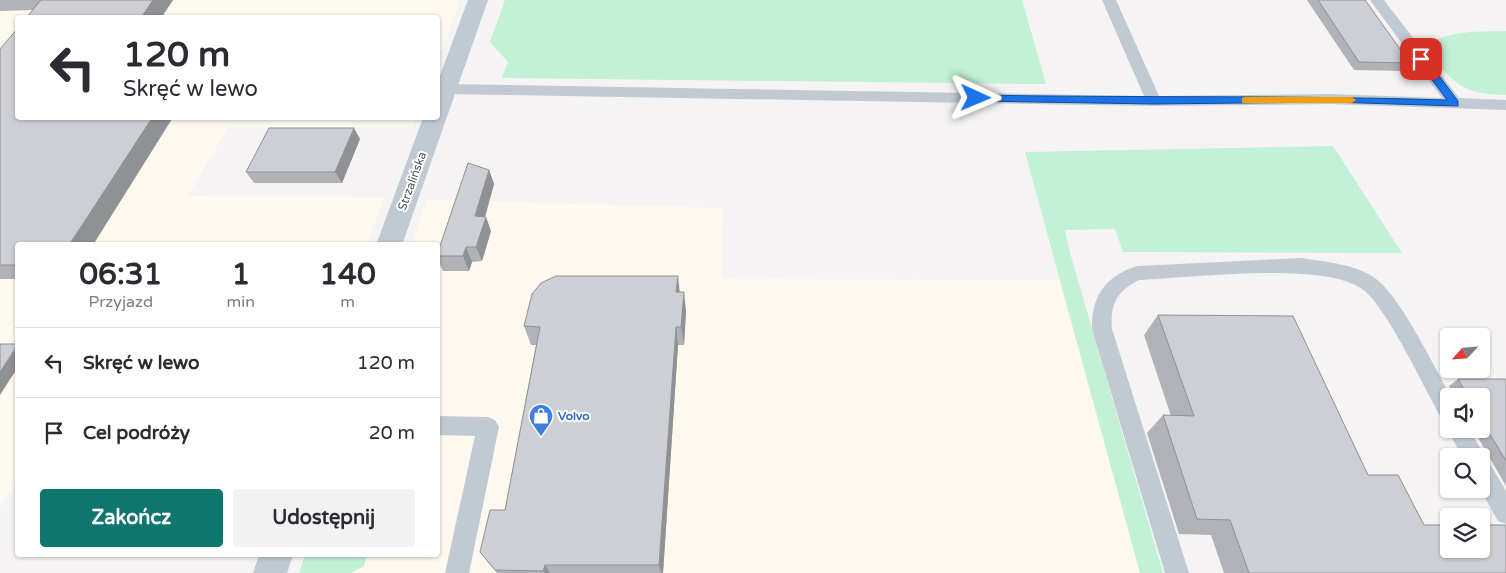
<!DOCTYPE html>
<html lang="pl">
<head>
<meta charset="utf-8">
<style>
	:root { --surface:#fff; --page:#f2f2f3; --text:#2b2b33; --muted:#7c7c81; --line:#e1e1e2; --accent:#0f766e }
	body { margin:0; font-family:"Varela Round",sans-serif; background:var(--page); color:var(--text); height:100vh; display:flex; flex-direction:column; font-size:19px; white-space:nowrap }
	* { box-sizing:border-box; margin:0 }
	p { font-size:16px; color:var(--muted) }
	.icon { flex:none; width:28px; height:28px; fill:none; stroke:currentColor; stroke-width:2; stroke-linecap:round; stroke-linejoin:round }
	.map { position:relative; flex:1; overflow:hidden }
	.details { position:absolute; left:15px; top:242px; width:425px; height:315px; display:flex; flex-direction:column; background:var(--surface); border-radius:5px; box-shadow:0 1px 4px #0004 }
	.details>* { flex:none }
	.top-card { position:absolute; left:15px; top:15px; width:425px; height:105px; border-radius:5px; box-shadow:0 1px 4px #0004; background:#fff; color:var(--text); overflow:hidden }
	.needle { width:32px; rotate:244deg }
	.fabs { position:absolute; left:1440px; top:328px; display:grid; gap:10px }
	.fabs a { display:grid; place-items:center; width:50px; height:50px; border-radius:5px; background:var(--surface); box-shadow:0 1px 4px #0004; font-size:25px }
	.pin { position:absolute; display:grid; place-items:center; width:42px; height:42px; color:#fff; margin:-21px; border-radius:10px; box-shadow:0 2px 8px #0006 }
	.me { position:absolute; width:55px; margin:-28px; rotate:91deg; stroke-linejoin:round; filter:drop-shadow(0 0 4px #0008) }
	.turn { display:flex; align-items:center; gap:18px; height:105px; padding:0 25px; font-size:22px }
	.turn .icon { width:65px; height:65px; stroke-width:2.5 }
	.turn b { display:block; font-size:35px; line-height:42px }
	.eta { display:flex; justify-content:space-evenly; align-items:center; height:85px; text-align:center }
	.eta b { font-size:30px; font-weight:700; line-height:35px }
	.button { display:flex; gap:10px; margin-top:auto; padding:10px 25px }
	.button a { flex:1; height:58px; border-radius:5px; background:var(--accent); color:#fff; font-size:20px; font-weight:700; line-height:58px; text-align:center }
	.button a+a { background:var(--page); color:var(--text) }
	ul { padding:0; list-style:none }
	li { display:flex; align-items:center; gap:15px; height:70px; padding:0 25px; border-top:1px solid var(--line) }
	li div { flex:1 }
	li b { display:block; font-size:19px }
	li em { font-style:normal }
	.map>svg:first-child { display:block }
	.commercial { fill:#fdf9ef }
	.green { fill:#c3f1d5 }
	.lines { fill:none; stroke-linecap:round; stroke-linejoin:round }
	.service { fill:#c1cad2; fill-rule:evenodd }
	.minor { fill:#c1cad2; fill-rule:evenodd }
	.wall { fill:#b0b2b7 }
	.shaded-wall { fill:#909195 }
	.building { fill:#cdcfd5; stroke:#909195 }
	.route { fill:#1a73e8; stroke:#114b97 }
	.slow { fill:#f59e0b }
	.labels { text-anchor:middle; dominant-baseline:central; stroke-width:4; stroke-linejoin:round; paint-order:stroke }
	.street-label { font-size:12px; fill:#4a5661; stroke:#fff }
	.shop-label { font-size:12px; font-weight:bold; fill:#366cbe; stroke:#fff; text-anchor:start }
</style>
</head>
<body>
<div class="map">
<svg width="1506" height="573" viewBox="0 0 1506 573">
	<rect width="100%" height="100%" fill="#f5f3f3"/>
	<g class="commercial">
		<polygon points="0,0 460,0 438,60 438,18 18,18 18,118 416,118 412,127 228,127 188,196 385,197 366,245 18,245 17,479 0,508"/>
		<polygon points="427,200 723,208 721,279 1059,280 1140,573 299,573 305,555 438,555 438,245 412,245"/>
	</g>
	<g class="green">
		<polygon points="505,0 1022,0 1046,84 502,78 508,62 490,42"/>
		<path d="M1506,31V95C1461,94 1453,83 1427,49C1436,29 1486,32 1506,31Z"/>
		<polygon points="1333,146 1402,253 1123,252 1115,229 1065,230 1070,253 1163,573 1140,573 1025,152"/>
		<polygon points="305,555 367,555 364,566 351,573 299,573"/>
	</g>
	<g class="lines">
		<g class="service">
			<polygon points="1102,0 1116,0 1159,96 1330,94 1442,98 1370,0 1384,0 1459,98 1506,100 1506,110 1330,104 1154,106 445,94 438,89 440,85 445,84 1144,96"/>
			<path d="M1302,258C1325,262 1357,264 1376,279C1401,297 1434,367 1451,396H1449V421L1442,419C1425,390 1386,305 1362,289C1323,261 1190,278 1139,280C1117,291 1110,304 1112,329L1189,573H1165L1092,329C1091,296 1106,276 1137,266Z"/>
			<polygon points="438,416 488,417 495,420 499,427 469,573 445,573 475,436 438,435"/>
			<polygon points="1449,426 1449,429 1469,429 1485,456 1483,460 1489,462 1506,491 1506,524 1498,521 1480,489 1481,456 1462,456 1447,429"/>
		</g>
		<g class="minor">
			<polygon points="468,0 488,0 402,245 376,245 423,118 438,118 438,81"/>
			<polygon points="259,555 293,555 287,573 253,573"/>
		</g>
	</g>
	<g class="wall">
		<polygon points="0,0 173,0 161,18 26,18 33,10 0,11"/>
		<polygon points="1307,0 1365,0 1410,63 1404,71 1354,70"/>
		<polygon points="0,49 18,118 172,119 18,245 18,279 0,279"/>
		<polygon points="360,139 342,183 254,183 246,172"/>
		<polygon points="489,170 494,184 485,217 491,231 482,261 472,262 469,271 443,271 438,260 438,252"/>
		<polygon points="680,292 686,311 684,345 678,345 663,573 497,573 480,552 505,510 536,345 531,345 524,326"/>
		<polygon points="1158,315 1368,475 1424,525 1506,573 1224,573 1211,535 1179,534 1147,433 1163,415 1171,416 1144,335"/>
		<polygon points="1458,379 1506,379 1506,486 1473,429 1481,429 1481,396 1455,396 1449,386"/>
	</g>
	<g class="shaded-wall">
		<polygon points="153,0 173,0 161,18 141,18"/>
		<polygon points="152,118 171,118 172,119 93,245 69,245"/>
		<polygon points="354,128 360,139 342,183 335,172"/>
		<polygon points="489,170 494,184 481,231 475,216"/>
		<polygon points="486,217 491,231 482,261 476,247"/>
		<polygon points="466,247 472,262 469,271 463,256"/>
		<polygon points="678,276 680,295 676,292"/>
		<polygon points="684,292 686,311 684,345 681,327"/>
		<polygon points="676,327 678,345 663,573 661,573 659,565"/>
		<polygon points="18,345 18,367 0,395 0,372"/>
		<polygon points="545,565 550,573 545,573 543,571"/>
	</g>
	<g class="building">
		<polygon points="41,0 153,0 141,18 26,18"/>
		<polygon points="1318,0 1365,0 1410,63 1359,62"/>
		<polygon points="18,28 18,118 152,118 69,245 18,245 18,265 0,265 0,49"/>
		<polygon points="269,128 354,128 335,172 246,172"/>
		<polygon points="468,163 489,170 475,216 486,217 476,247 466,247 463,256 438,256 438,252"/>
		<polygon points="556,276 678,276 676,292 684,292 681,327 676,327 659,565 545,565 543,571 495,570 480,552 490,510 505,510 540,327 524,326 532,294 541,283"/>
		<polygon points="1158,315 1293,316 1368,475 1398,475 1424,525 1449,525 1449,549 1481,549 1481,525 1506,525 1506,573 1249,573 1230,520 1197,519 1163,415 1194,416"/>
		<polygon points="0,344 18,344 0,372"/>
		<polygon points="1458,379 1506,379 1506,461 1481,419 1481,396 1468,396"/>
	</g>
	<path class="route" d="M1418,57H1425L1458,101V106L1330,102L1154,104L976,101L972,98L976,95C1133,98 1290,95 1447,100L1418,61Z"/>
	<polygon class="slow" points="1245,97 1352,97 1356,100 1352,103 1242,103 1242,98"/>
	<defs>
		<symbol id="shop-pin" viewBox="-11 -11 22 30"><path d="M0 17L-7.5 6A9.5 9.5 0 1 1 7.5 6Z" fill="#3f7fe0" stroke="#fff"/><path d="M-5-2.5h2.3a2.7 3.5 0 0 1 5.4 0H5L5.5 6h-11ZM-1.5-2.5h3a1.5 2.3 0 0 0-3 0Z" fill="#fff"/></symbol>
	</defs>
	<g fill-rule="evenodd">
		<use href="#shop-pin" x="527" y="402" width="28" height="38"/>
	</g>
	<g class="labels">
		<g class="street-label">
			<text transform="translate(412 181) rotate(-70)">Strzalińska</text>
		</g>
		<g class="shop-label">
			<text x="558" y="416">Volvo</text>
		</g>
	</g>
</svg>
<div class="fabs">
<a><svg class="needle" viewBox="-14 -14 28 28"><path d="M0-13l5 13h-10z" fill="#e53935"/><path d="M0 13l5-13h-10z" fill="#7c7c81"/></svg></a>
<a><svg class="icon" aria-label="sound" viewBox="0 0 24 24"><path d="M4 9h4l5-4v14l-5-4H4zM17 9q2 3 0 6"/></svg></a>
<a><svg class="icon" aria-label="search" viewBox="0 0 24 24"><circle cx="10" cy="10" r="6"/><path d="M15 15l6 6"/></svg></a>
<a><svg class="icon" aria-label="layers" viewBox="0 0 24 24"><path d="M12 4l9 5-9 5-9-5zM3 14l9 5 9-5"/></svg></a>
</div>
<div class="pin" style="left:1421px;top:59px;background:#d93025"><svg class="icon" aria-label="arrive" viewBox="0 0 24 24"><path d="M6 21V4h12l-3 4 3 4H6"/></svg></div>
<svg class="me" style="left:976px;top:98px" viewBox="-20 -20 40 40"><path d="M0-17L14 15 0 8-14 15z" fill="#1a73e8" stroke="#fff" stroke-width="4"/></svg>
<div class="top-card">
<div class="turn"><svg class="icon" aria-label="left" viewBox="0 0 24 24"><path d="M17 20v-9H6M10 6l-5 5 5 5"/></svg><div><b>120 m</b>Skręć w lewo</div></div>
</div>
<section class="details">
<div class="eta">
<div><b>06:31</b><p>Przyjazd</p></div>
<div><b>1</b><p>min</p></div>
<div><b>140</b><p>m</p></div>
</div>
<ul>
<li><svg class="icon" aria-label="left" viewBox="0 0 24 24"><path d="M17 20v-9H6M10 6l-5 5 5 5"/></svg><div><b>Skręć w lewo</b></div><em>120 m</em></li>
<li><svg class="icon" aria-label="arrive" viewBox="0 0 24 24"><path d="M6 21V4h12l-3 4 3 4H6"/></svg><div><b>Cel podróży</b></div><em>20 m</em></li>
</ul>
<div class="button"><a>Zakończ</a><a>Udostępnij</a></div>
</section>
</div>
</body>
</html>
